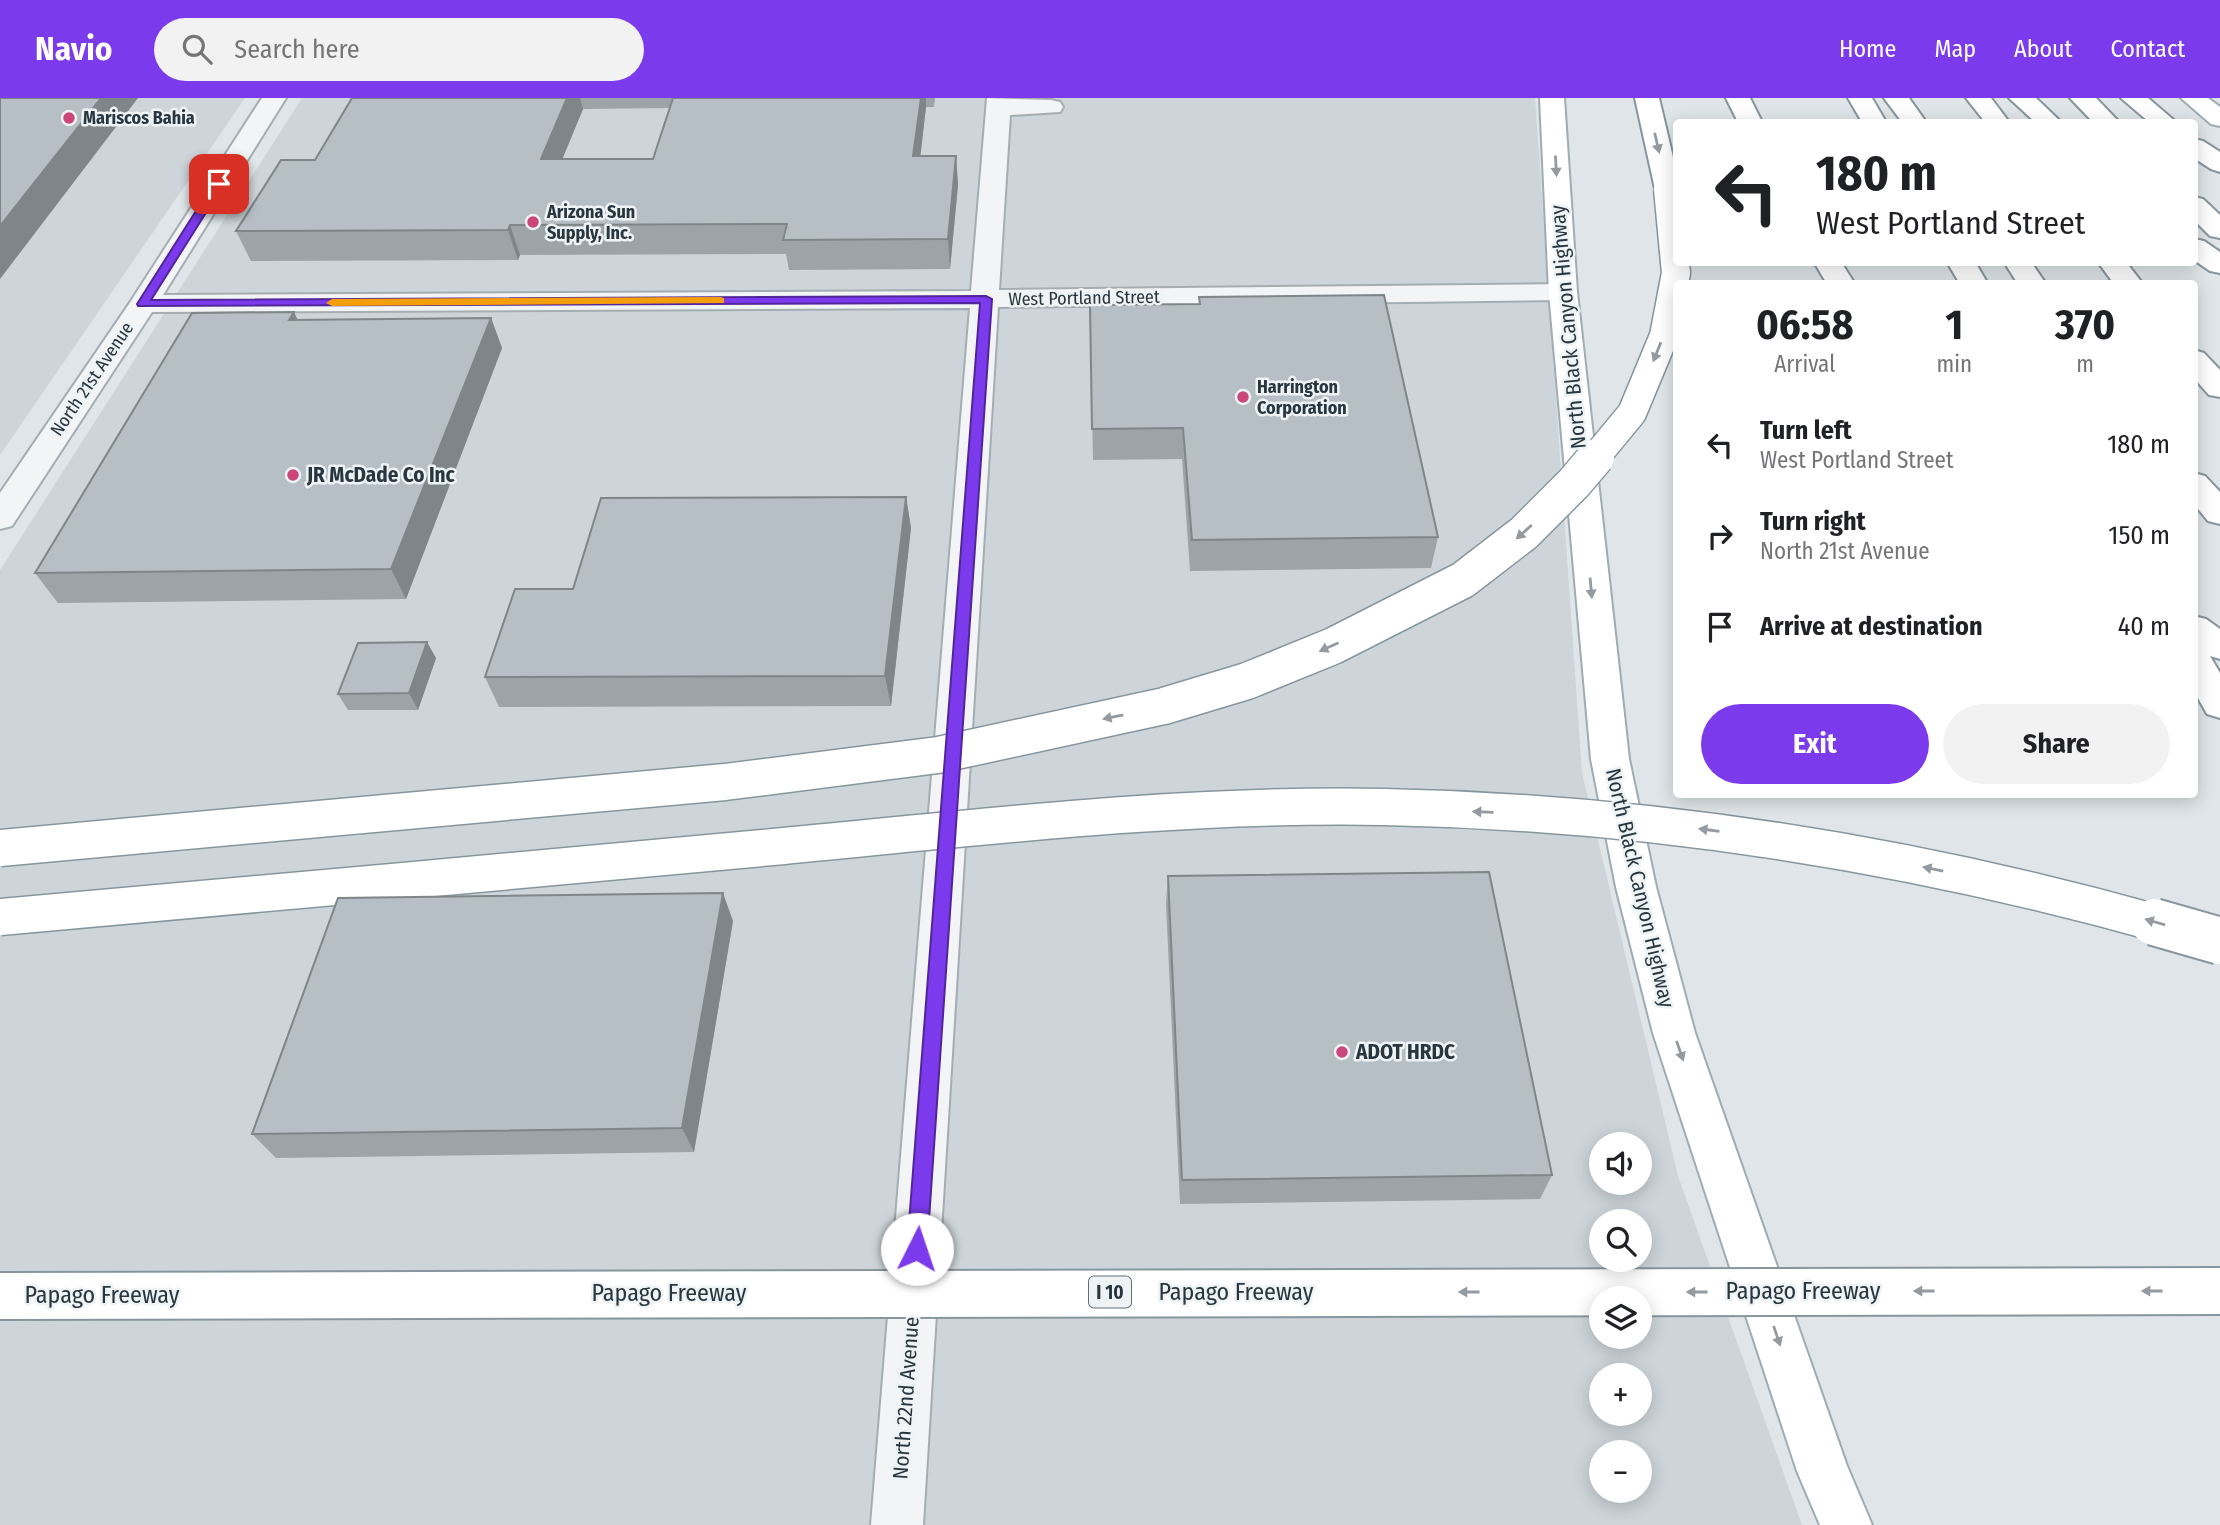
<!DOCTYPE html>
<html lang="en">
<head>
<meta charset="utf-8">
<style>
	:root { --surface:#fff; --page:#f2f2f2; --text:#202124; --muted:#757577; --accent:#7c3aed }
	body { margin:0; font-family:"Fira Sans Condensed",sans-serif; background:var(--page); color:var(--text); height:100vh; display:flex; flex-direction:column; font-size:26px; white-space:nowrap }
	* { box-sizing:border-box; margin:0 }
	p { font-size:23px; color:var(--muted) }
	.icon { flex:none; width:38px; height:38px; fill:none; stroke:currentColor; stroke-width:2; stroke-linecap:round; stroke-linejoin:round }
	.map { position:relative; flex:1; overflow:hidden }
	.details { position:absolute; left:1673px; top:182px; width:525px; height:518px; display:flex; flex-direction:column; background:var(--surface); border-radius:7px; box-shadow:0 4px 18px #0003 }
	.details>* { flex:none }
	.guide { position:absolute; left:1673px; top:21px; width:525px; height:147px; border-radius:7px; box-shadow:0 4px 18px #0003; background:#fff; color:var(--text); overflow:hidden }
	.fabs { position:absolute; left:1589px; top:1034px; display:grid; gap:14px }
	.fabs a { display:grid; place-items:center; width:63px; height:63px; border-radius:50%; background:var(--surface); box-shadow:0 4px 18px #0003; font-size:35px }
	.pin { position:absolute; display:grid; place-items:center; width:60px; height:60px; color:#fff; margin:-30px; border-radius:14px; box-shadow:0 4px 10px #0006 }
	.me { position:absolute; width:77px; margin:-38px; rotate:4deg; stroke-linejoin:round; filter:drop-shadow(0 0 5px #0008) }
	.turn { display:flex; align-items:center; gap:24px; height:147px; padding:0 28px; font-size:32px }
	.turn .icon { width:91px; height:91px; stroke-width:2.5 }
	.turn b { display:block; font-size:49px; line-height:60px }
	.eta { display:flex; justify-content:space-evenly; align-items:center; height:119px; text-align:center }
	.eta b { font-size:42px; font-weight:700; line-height:49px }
	.action { display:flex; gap:14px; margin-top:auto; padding:14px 28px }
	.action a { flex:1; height:80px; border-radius:42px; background:var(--accent); color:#fff; font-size:28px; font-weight:700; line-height:80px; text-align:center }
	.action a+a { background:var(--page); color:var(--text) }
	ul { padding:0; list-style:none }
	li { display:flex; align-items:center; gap:21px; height:91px; padding:0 28px }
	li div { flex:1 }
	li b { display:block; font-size:26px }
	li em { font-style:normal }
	header { display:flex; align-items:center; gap:42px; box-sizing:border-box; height:98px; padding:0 35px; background:var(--accent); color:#fff }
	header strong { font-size:33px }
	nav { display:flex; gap:38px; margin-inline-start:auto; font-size:24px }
	.search { width:490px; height:63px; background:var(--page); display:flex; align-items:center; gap:18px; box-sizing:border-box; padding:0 24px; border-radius:38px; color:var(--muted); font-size:26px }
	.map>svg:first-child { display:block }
	.built { fill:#cdd5da; fill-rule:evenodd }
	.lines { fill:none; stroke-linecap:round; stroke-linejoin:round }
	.minor-casing { stroke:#a4adb2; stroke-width:4 }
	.major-casing { stroke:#9facb3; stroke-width:4 }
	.highway-casing { stroke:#87969e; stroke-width:4 }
	.minor { fill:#f2f4f6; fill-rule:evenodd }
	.major { fill:#fff; fill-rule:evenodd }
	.highway { fill:#fff; fill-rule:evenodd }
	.highway-bridge-far2-casing { stroke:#87969e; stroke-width:31; stroke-linecap:butt }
	.highway-bridge-far1-casing { stroke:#87969e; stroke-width:39; stroke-linecap:butt }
	.highway-bridge-casing { stroke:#87969e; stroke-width:50; stroke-linecap:butt }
	.highway-bridge-far2 { stroke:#fff; stroke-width:28 }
	.highway-bridge-far1 { stroke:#fff; stroke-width:36 }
	.highway-bridge { stroke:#fff; stroke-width:46 }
	.wall { fill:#9da4a9; fill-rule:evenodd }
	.shaded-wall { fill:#7f868a }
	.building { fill:#b6bfc5; stroke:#7f868a; stroke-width:2 }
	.oneway { fill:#949a9f }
	.route { fill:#7c3aed; stroke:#51269a; stroke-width:2 }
	.slow { fill:#f59e0b }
	.poi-dot { fill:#cb467c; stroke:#eef3f6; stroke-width:2.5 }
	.labels { text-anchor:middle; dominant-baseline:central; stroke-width:5; stroke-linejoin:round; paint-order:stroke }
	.far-poi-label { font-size:18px; font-weight:bold; fill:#28363f; stroke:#eef3f6; text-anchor:start }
	.far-street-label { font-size:18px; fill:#28363f; stroke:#eef3f6 }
	.shield { fill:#eef3f6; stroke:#636f76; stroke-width:2 }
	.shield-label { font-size:19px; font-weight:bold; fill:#28363f }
	.street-label { font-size:21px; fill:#28363f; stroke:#eef3f6 }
	.poi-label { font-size:21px; font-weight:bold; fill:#28363f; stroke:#eef3f6; text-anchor:start }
	.near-street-label { font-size:24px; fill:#28363f; stroke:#eef3f6 }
</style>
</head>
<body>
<header>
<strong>Navio</strong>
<div class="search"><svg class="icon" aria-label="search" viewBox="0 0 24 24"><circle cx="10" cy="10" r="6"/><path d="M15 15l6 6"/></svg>Search here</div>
<nav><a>Home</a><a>Map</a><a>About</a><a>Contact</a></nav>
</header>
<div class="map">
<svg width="2220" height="1427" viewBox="0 0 2220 1427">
	<rect width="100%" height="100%" fill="#dfe5e8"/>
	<g class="built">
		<polygon points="0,0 245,0 0,357"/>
		<path d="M302,0H1535L1582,675L1678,1078L1802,1427H0V472ZM1601,1046H1640V1085H1601ZM1601,1124H1640V1162H1601ZM1601,1200H1640V1239H1601ZM1601,1278H1640V1316H1601ZM1601,1354H1640V1393H1601Z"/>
	</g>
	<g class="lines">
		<defs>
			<polygon id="minor" points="262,0 286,0 163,197 971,193 987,0 1051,2 1060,4 1063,9 1060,14 1010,17 999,192 1563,186 1573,188 1577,194 1573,200 1563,202 998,209 923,1427 871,1427 970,210 152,214 12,428 0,431 0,395 129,206"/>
			<g id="major">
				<polygon points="1540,0 1564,0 1577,194 1629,661 1656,789 1695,935 1847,1368 1872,1427 1820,1427 1797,1373 1653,935 1616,789 1591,661 1549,194"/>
				<polygon points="2181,0 2208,0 2220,9 2220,28 2211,26"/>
			</g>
			<g id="highway">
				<polygon points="1635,0 1659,0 1676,72 1676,97 1668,99 1659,97 1655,91"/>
				<polygon points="1726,0 1750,0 1762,24 1738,24"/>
				<polygon points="1848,0 1872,0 1886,24 1862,24"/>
				<polygon points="1884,0 1909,0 1926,24 1902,24"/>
				<polygon points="1966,0 1991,0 2009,24 1985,24"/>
				<polygon points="2009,0 2036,0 2061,24 2035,24"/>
				<polygon points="2070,0 2096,0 2119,24 2093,24"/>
				<polygon points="2121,0 2148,0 2176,24 2149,24"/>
				<polygon points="2194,41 2203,43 2220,54 2220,74 2211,71 2194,60"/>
				<polygon points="2194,99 2203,101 2220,117 2220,140 2210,138 2194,122"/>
				<polygon points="2194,141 2204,143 2220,154 2220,175 2210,173 2194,162"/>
				<polygon points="1814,164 1841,164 1855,186 1827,186"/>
				<polygon points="1947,164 1975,164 1988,186 1960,186"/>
				<polygon points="2004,164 2031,164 2046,186 2018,186"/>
				<polygon points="2098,164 2126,164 2143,186 2114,186"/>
				<polygon points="2194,252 2204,255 2220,272 2220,299 2209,297 2194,280"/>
				<polygon points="2194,375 2205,378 2220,394 2220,426 2208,423 2194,406"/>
				<polygon points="2194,518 2206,521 2220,531 2220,561 2210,558 2220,575 2220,620 2207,616 2194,593"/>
			</g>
		</defs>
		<use href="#minor" class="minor-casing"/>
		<use href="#major" class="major-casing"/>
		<use href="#highway" class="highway-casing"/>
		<use href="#minor" class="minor"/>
		<use href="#major" class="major"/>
		<use href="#highway" class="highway"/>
		<defs>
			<polyline id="highway-bridge-far2" points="1594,361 1632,315 1664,238 1676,175 1668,91"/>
			<g id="highway-bridge-far1">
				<polyline points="0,750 725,684 938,657 1164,608 1247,583 1333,548 1463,482 1524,435 1574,385 1596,359"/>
				<path d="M0,819C261,796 523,772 784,748C983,729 1184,705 1384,709C1646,714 1907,755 2160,826"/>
			</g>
			<g id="highway-bridge">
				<polyline points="2154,824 2220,843"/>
				<polyline points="0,1198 2220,1193"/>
			</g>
		</defs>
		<use href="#highway-bridge-far2" class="highway-bridge-far2-casing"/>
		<use href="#highway-bridge-far1" class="highway-bridge-far1-casing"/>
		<use href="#highway-bridge" class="highway-bridge-casing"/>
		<use href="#highway-bridge-far2" class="highway-bridge-far2"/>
		<use href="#highway-bridge-far1" class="highway-bridge-far1"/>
		<use href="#highway-bridge" class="highway-bridge"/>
	</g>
	<g class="wall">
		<path d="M352,0H935L934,9H926L920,58H956L958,87L950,171L789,172L786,156L520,157L518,162L251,163L236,133L315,62ZM670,10L653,61H562L583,11Z"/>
		<polygon points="1199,199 1438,439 1431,470 1190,473 1182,361 1093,362 1090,207 1199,206"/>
		<polygon points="491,220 502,250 406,501 58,505 35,475 297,222"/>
		<polygon points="906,399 911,430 891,608 499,609 485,579 573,491"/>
		<polygon points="436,560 418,612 348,612 338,596"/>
		<polygon points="1168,778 1552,1077 1540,1101 1180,1106 1166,806"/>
		<polygon points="733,823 694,1054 276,1060 252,1036"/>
	</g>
	<g class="shaded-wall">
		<polygon points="101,0 138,0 0,181 0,128"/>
		<polygon points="567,0 580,0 583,11 550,91 541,61"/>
		<polygon points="921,0 926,0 926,9 917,88 913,58"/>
		<polygon points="956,58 958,87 950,171 948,141"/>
		<polygon points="510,127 520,157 518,162 508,132"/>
		<polygon points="294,214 308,244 289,222"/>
		<polygon points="491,220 502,250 406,501 391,471"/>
		<polygon points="906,399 911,430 891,608 885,578"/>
		<polygon points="427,544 436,560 418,612 409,595"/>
		<polygon points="723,795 733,823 694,1054 682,1030"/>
	</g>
	<g class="building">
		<polygon points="0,0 101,0 0,128"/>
		<polygon points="352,0 567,0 541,61 653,61 673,0 921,0 913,58 956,58 948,141 783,142 787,126 510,127 508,132 236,133 281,62 315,62"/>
		<polygon points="1384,197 1438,439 1192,442 1183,330 1092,331 1090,207 1200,206 1199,199"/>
		<polygon points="294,214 289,222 491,220 391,471 35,475 192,215"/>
		<polygon points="906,399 885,578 485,579 515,491 573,491 601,400"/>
		<polygon points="427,544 409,595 338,596 358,545"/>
		<polygon points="1489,774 1552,1077 1182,1082 1168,778"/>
		<polygon points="723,795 682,1030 252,1036 338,800"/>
	</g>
	<defs><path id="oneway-solid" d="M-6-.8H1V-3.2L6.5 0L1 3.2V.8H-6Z" transform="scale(1.75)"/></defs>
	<g class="oneway">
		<use href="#oneway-solid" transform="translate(1657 45) rotate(77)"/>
		<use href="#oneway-solid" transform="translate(1556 68) rotate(87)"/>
		<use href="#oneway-solid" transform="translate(1657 254) rotate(112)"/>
		<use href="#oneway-solid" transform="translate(1524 434) rotate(138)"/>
		<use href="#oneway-solid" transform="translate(1591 490) rotate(85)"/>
		<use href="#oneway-solid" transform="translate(1329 549) rotate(156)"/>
		<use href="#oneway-solid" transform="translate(1113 619) rotate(168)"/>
		<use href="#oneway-solid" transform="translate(1483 714) rotate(-178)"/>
		<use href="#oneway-solid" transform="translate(1709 732) rotate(-172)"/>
		<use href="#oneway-solid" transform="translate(1933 771) rotate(-168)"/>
		<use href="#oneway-solid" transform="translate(2155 824) rotate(-164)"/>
		<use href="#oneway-solid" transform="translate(1680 953) rotate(71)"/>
		<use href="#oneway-solid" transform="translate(1924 1193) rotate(180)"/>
		<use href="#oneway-solid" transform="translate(2152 1193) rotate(180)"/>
		<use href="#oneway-solid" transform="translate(1469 1194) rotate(180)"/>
		<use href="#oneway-solid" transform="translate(1697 1194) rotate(180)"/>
		<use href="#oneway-solid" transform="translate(1777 1238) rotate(71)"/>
	</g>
	<polygon class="route" points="215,83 224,86 151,202 986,198 992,201 927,1151 924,1157 917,1160 910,1157 907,1151 980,205 138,208 137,206"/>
	<polygon class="slow" points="720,199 724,200 724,205 332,208 326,205 332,201"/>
	<g class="poi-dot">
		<circle cx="69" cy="20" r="7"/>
		<circle cx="533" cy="124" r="7"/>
		<circle cx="1243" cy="299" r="7"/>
		<circle cx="293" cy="377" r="7"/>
		<circle cx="1342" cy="954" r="7"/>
	</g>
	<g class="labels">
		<g class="far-poi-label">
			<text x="83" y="20">Mariscos Bahia</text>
			<text x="547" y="114">Arizona Sun<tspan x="547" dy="21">Supply, Inc.</tspan></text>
			<text x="1257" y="289">Harrington<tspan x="1257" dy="21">Corporation</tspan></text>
		</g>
		<g class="far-street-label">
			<text transform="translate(1084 200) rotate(-1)">West Portland Street</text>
			<text transform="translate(92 281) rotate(-56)">North 21st Avenue</text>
		</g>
		<rect class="shield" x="1089" y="1178.5" width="42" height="31" rx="5"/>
		<g class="shield-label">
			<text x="1110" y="1194">I 10</text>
		</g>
		<g class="street-label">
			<text transform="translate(1568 229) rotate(-95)">North Black Canyon Highway</text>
			<text transform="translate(1640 790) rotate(77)">North Black Canyon Highway</text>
			<text transform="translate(906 1300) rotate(-86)">North 22nd Avenue</text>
		</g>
		<g class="poi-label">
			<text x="307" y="377">JR McDade Co Inc</text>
			<text x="1356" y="954">ADOT HRDC</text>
		</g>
		<g class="near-street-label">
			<text x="1803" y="1193">Papago Freeway</text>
			<text x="1236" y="1194">Papago Freeway</text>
			<text x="669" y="1195">Papago Freeway</text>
			<text x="102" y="1197">Papago Freeway</text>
		</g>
	</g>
</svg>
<div class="fabs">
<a><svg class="icon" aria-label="sound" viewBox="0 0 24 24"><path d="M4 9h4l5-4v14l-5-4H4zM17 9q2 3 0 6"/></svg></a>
<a><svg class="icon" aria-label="search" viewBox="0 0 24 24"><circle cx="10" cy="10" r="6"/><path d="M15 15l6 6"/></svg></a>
<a><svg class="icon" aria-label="layers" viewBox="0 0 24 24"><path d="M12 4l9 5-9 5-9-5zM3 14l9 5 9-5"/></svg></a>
<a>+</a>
<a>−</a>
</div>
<div class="pin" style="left:219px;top:86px;background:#d93025"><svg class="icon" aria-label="arrive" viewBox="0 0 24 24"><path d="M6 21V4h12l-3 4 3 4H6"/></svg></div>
<svg class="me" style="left:917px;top:1151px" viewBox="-20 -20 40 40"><circle r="19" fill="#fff"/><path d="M0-13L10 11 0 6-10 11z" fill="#7c3aed"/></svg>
<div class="guide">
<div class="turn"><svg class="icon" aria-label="left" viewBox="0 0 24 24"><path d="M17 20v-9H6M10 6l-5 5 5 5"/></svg><div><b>180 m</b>West Portland Street</div></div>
</div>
<section class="details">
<div class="eta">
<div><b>06:58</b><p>Arrival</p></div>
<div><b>1</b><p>min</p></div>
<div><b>370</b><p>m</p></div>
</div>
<ul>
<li><svg class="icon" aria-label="left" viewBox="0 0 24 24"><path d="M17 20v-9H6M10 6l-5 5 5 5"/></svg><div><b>Turn left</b><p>West Portland Street</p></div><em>180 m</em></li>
<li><svg class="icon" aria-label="right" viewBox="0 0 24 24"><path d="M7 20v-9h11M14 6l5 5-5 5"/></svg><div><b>Turn right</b><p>North 21st Avenue</p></div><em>150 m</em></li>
<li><svg class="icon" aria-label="arrive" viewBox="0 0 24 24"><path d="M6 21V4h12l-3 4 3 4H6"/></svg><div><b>Arrive at destination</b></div><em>40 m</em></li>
</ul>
<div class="action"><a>Exit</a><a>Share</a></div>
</section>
</div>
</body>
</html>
